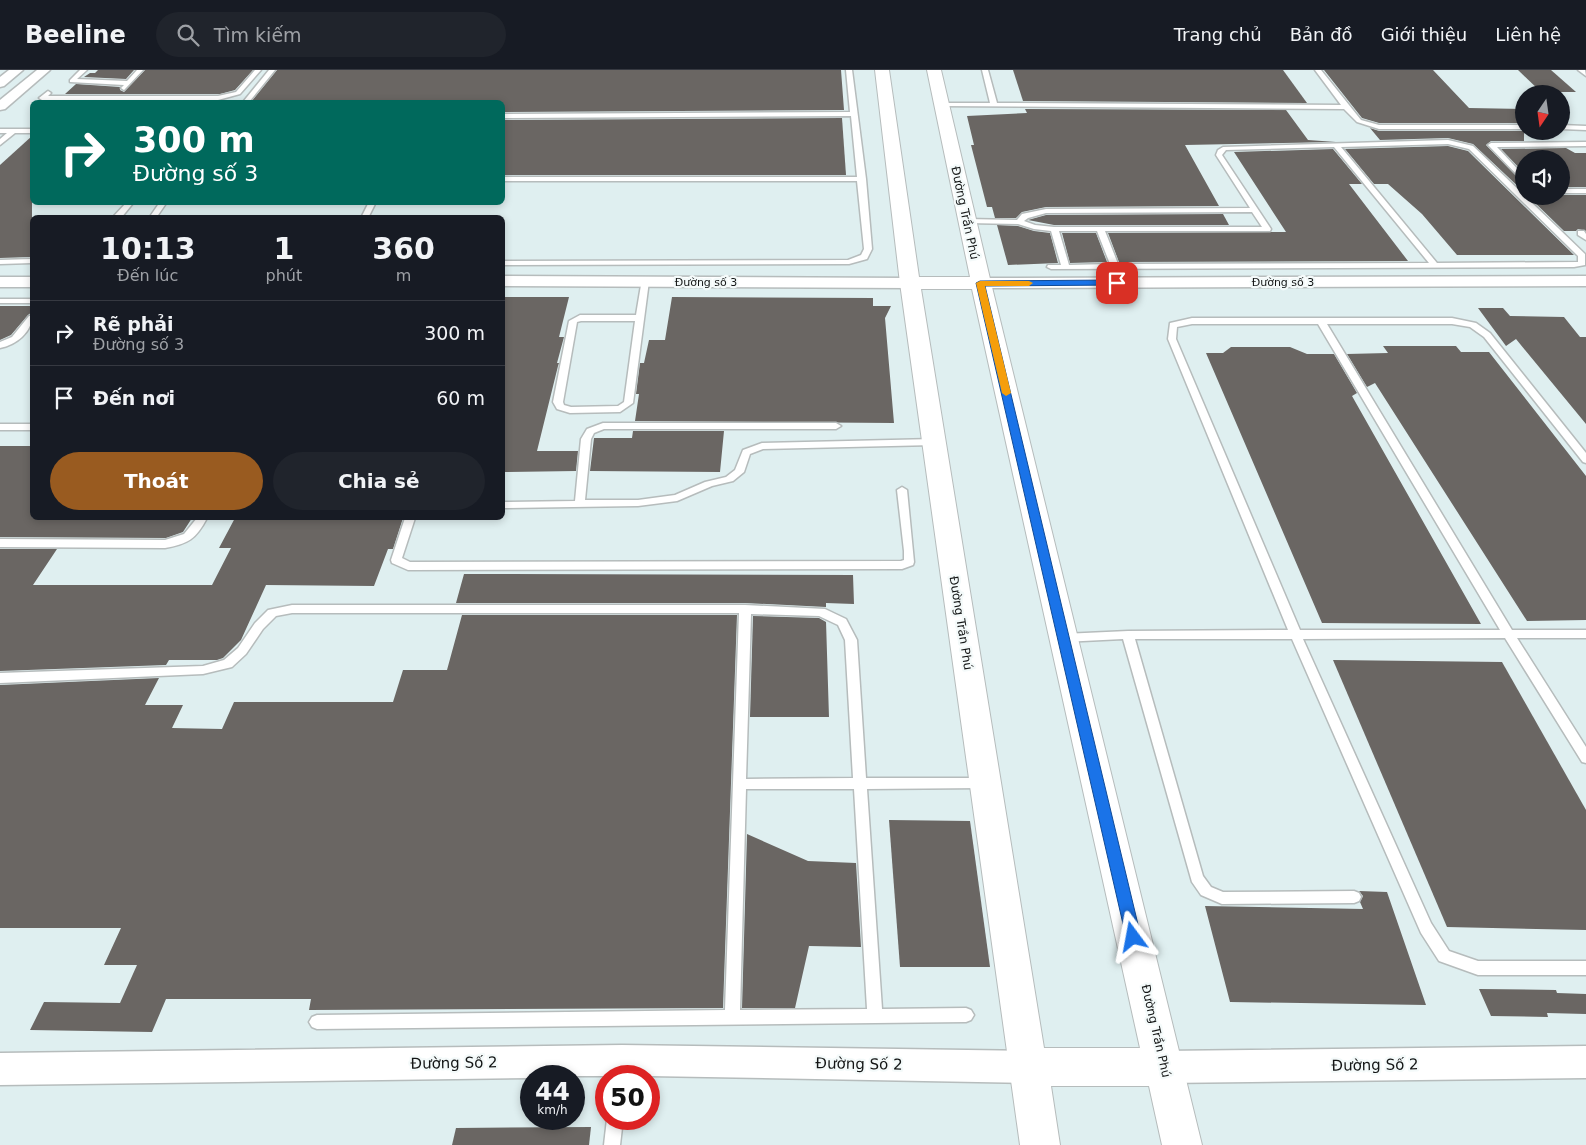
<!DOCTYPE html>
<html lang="vi">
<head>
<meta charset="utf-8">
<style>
	:root { --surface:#171b24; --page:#20242c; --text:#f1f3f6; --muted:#9ea1a6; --line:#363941; --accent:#995b20 }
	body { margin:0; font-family:"DejaVu Sans",sans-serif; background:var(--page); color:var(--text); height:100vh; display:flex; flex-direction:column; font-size:19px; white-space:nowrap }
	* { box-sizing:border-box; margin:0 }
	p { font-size:16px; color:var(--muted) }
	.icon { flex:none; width:28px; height:28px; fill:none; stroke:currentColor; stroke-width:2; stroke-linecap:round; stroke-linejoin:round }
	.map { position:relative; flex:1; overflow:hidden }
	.drawer { position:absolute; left:30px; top:145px; width:475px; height:305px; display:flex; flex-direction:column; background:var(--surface); border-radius:8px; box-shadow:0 2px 8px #0003 }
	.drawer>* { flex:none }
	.top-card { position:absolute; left:30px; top:30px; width:475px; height:105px; border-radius:8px; box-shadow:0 2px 8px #0003; background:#00695c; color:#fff; overflow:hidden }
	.needle { width:32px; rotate:193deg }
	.controls { position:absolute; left:1515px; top:15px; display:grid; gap:10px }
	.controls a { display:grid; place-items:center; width:55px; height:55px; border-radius:50%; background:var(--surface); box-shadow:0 2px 8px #0003; font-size:25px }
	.speed { position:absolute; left:520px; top:995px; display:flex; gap:10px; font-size:25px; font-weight:700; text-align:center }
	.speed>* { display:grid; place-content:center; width:65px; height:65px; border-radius:50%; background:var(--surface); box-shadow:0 2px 8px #0003; line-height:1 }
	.speed small { font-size:12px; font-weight:400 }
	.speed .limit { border:8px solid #d22; background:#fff; color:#111 }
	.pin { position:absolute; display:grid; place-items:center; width:42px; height:42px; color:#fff; margin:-21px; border-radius:10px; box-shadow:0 2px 8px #0006 }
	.me { position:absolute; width:55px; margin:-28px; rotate:347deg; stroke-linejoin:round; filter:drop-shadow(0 0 4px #0008) }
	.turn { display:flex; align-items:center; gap:18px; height:105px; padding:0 20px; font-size:22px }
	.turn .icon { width:65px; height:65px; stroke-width:2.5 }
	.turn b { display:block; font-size:35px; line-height:42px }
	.eta { display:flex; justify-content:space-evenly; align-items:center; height:85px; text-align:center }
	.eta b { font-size:30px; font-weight:800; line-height:35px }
	.action { display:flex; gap:10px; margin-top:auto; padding:10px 20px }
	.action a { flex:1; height:58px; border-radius:30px; background:var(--accent); color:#fff; font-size:20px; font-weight:800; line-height:58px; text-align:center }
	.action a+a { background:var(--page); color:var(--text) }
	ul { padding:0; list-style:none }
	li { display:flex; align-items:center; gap:15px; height:65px; padding:0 20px; border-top:1px solid var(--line) }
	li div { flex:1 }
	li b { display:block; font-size:19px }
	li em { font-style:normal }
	header { display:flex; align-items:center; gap:30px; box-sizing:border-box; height:70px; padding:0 25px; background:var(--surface); border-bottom:1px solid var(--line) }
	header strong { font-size:24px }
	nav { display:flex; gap:28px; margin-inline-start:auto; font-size:18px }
	.search { width:350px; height:45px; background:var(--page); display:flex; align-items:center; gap:12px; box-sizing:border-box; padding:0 18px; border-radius:28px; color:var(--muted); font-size:19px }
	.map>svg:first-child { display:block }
	.built { fill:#dfeff0; fill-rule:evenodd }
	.building { fill:#6a6663 }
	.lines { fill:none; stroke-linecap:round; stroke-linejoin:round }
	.lane-casing { stroke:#b6bcbc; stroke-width:3 }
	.street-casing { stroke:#b6bcbc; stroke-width:3 }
	.secondary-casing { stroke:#b6bcbc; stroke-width:2 }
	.lane { fill:#fff; fill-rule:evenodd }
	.street { fill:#fff; fill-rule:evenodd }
	.secondary { fill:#fff; fill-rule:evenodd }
	.route { fill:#1a73e8; stroke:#114b97 }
	.slow { fill:#f59e0b }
	.labels { text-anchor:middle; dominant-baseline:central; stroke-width:4.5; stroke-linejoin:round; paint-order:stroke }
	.far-street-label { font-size:11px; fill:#141616; stroke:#f4fafa }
	.street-label { font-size:12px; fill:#141616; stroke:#f4fafa }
	.near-street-label { font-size:15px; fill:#141616; stroke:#f4fafa }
</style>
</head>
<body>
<header>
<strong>Beeline</strong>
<div class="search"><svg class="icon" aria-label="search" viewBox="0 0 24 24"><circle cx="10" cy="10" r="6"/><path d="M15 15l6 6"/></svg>Tìm kiếm</div>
<nav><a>Trang chủ</a><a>Bản đồ</a><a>Giới thiệu</a><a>Liên hệ</a></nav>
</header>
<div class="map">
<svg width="1586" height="1075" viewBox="0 0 1586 1075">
	<rect width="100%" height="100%" fill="#f4fafa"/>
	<path class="built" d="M0,0H1586V1075H0ZM1524,24H1561V61H1524ZM32,32H502V132H32ZM1524,89H1561V126H1524ZM32,148H502V448H32ZM531,1006H574V1049H531ZM606,1006H649V1049H606Z"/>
	<g class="building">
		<polygon points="98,0 134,0 126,9 84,7 90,3 95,3"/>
		<polygon points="145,0 253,0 235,20 220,24 65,24 76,14 120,17 120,20 124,22"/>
		<polygon points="277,0 841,0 844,40 502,42 502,32 251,32"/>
		<polygon points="1013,0 1283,0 1307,33 1023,31"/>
		<polygon points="1324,0 1433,0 1469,38 1524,39 1524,53 1379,53 1362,48"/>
		<polygon points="1518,0 1551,0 1576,22 1541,22"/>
		<polygon points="1025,39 1286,40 1308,70 1336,72 1185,75 1219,136 1046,137 1022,142 1016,148 995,148 992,137 987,137 971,75 974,75 967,46 1027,43"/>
		<polygon points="842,48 846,105 502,105 502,50"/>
		<polygon points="1370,58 1379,61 1524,61 1524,71 1491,71 1486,75 1524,114 1524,122 1473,74 1448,68 1380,70"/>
		<polygon points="32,66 32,187 0,188 0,95"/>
		<polygon points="1448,76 1468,81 1574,185 1457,185 1422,144 1388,114 1374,114 1345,79"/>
		<polygon points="1566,78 1575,83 1586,83 1586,117 1561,117 1561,89 1524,89 1524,103 1501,79"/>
		<polygon points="1333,79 1362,114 1349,114 1408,191 1119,192 1108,163 1286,162 1234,82"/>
		<polygon points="1561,125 1586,125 1586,161 1578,159 1576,161 1564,161 1528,126"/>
		<polygon points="1223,144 1229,155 1054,155 1028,150 1046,145"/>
		<polygon points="997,155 1018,156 1034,161 1050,163 1058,193 1008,195"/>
		<polygon points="1062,163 1096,163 1107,192 1070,193"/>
		<polygon points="502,227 569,227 559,267 564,267 557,293 559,293 558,296 537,381 578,381 576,401 502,402"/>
		<polygon points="672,227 873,228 873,236 891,236 885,248 894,353 635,351 639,324 636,324 640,293 644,293 649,270 665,270"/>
		<polygon points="0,236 32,236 32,242 28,245 11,265 0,270"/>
		<polygon points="1478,238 1503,238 1510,246 1564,247 1580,267 1586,267 1586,354 1516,269 1506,276"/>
		<polygon points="1383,276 1456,276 1461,282 1489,282 1586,406 1586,550 1527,551 1375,313 1367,317 1347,284 1388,283"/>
		<polygon points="1231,277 1290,277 1307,284 1334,284 1357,323 1352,326 1481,554 1322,553 1206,283 1223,283"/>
		<polygon points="633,361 724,361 720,402 590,401 594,368 632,368"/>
		<polygon points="0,376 32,376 32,448 192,448 183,462 166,468 0,467"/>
		<polygon points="235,448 403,448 393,479 388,479 374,516 266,515 241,570 223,588 217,590 169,590 166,595 0,601 0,479 57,479 33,515 212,515 231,478 219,478"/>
		<polygon points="464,504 853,505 854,534 826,533 826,537 745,533 456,533"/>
		<polygon points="462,545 737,545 723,938 309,940 311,929 166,929 152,962 30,960 44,932 120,933 137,895 104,895 121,858 0,858 0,615 159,608 145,635 183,635 172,658 222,659 234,632 393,632 403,600 447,600"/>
		<polygon points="753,546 819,548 826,552 829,647 750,647"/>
		<polygon points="1333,590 1502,592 1586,740 1586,860 1447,857"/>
		<polygon points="889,750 970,751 990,897 900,897"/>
		<polygon points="747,764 808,791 856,793 861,877 809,876 795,938 742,938"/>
		<polygon points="1359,821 1387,822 1426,935 1230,932 1205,836 1363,839 1360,832 1363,826"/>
		<polygon points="1479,919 1556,920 1557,923 1586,924 1586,944 1547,943 1548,947 1491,946"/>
		<polygon points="591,1057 589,1075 452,1075 456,1058"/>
	</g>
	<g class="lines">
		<defs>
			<g id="lane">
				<polygon points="80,0 87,0 77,9 127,11 137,0 143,0 124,20 121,18 124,15 70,12 70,10"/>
				<polygon points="255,0 261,0 240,24 218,30 42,30 39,28 48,21 51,23 48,26 218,26 236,22"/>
				<polygon points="269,0 275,0 249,32 243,32"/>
				<polygon points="846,0 852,0 866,109 872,179 867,189 849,194 502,195 502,191 848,190 861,185 864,179 857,111 502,111 502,107 857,107 851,46 502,48 502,44 850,42"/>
				<polygon points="982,0 988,0 997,33 1341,35 1315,0 1321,0 1361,50 1379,55 1524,55 1524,59 1379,59 1357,52 1344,39 940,36 939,35 942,33 990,33"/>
				<polygon points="1578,0 1585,0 1586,6"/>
				<polygon points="1561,55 1586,56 1586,60 1561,59"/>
				<polygon points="0,59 32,59 32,63 15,63 0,75 0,69 7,63 0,63"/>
				<path d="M1448,70L1473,76L1585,184V195L1574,197L1051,199L1047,197L1048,195H1061L1051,161L1034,159L1018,154L967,153L963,151L967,149L1017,150L1022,144L1046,139L1250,138L1216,85L1218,80L1223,77ZM1448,74L1469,79L1578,186V192L1437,193L1341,77ZM1334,77L1429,193L1118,194L1105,161H1270L1271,159L1222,85L1226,80ZM1252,142L1262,157H1054L1035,155L1024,151L1028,148L1046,143ZM1059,161H1097L1110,194L1069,195Z"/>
				<polygon points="1586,72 1586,76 1497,77 1524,106 1524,112 1488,75 1491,73"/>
				<rect x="1561" y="119" width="25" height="4"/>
				<polygon points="127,132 134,132 121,148 112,148"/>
				<polygon points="160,132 167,132 156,148 149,148"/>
				<polygon points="369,132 376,132 368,148 361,148"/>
				<polygon points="1578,161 1584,161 1586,164 1586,170 1578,165"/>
				<polygon points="32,189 32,193 0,194 0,190"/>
				<path d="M642,209L649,211L633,333L620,342L570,343L557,339L553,332L569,251L580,245H636ZM581,251H635L624,332L618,336L571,337L564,335L563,332L577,252Z"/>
				<rect x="0" y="229" width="32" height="4"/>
				<path d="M29,246H32C32,262 16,275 0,278V272L12,267Z"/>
				<path d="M1192,248H1452L1476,253L1490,263L1586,383V393L1583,392L1484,267L1470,257L1452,254H1327L1512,560H1586V568H1517L1586,677V693L1582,692L1505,568L1303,569L1431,853L1449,881L1478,891H1586V905H1478L1439,891L1421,863L1292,569H1135L1203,806L1211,817L1223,822L1354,821L1359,823L1361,827L1359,831L1354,833L1222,834L1201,825L1192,812L1123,569L1063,572L1059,571L1057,568L1059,565L1063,564L1128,561L1288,560L1168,269L1170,253ZM1192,254H1318L1500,560H1300L1176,269L1177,257Z"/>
				<polygon points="603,353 836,353 841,356 836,359 604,359 594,363 591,369 585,430 638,430 675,425 705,412 726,407 735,400 743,380 762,373 934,369 939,372 934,375 763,379 750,384 744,402 733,411 712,416 677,431 638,436 502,438 502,432 575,431 581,369 587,359"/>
				<rect x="0" y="354" width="32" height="6"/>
				<polygon points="902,417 907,420 914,492 913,495 902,499 408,500 392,493 391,490 405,448 415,448 402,488 410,492 901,491 904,490 904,481 897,420"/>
				<path d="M197,448H207C196,469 188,474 165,478L0,477V469L165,470L184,464Z"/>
				<path d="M292,535H745L825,539L846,549L857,570L866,708H984L989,709L990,713L989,717L984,718L867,719L882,939L966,938L971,940L974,945L971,950L966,952L317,959L312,957L309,952L312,947L317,945L725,940L739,543H292L276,546L263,559L246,584L232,597L203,604L0,613V603L203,596L224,590L238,578L255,553L268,540ZM751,544L819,546L838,555L845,570L853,708L746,709ZM746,719H854L867,939L740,940Z"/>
				<polygon points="607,1049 623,1049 620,1075 604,1075"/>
			</g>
			<g id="street">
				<polygon points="9,0 23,0 4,16 0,17 0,7"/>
				<polygon points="37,0 50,0 5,39 0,40 0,30"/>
				<polygon points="502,206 910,208 916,210 918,213 916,216 910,218 502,216"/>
				<polygon points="1586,206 1586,216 981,218 975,216 973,213 975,210 981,208"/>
				<rect x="0" y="207" width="32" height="10"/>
				<polygon points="622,975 1028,981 1039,986 1044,997 1039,1008 1028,1013 649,1006 531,1006 531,1008 0,1015 0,983"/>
				<polygon points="1586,976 1586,1008 1164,1013 1153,1008 1148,997 1153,986 1164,981"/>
			</g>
			<path id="secondary" d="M875,0H889L919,207H970L927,0H941L991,213L1202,1075H1162L1149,1016H1051L1060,1075H1020L900,213ZM921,219H972L1140,978H1044Z"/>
		</defs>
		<use href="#lane" class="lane-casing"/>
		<use href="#street" class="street-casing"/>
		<use href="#secondary" class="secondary-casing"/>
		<use href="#lane" class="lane"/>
		<use href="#street" class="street"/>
		<use href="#secondary" class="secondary"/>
	</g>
	<polygon class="route" points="1117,210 1121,213 1120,215 985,216 1141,867 1138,871 1133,873 1128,871 1126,867 976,213 980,211"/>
	<polygon class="slow" points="980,211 1029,211 1033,213 1029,216 985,216 1011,323 1006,326 1002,323 976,213"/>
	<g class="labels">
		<g class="far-street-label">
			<text x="706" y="212">Đường số 3</text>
			<text x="1283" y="212">Đường số 3</text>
		</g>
		<g class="street-label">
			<text transform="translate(965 143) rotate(78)">Đường Trần Phú</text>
			<text transform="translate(961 553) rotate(81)">Đường Trần Phú</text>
			<text transform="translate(1156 961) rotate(77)">Đường Trần Phú</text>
		</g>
		<g class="near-street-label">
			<text transform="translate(454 993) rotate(-1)">Đường Số 2</text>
			<text transform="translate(859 994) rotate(1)">Đường Số 2</text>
			<text transform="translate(1375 995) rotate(-1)">Đường Số 2</text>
		</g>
	</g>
</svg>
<div class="controls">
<a><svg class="needle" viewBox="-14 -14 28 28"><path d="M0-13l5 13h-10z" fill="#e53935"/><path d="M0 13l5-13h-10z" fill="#9ea1a6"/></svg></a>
<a><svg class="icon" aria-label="sound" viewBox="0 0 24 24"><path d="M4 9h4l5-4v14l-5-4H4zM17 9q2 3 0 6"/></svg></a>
</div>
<div class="speed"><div>44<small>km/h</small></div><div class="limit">50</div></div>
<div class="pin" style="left:1117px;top:213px;background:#d93025"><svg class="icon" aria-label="arrive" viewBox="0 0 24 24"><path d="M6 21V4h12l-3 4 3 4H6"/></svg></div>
<svg class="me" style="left:1133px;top:867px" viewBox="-20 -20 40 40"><path d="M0-17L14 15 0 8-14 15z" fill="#1a73e8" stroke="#fff" stroke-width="4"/></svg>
<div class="top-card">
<div class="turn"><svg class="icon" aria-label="right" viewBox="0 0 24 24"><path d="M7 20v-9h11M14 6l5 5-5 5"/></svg><div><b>300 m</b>Đường số 3</div></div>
</div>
<section class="drawer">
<div class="eta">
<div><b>10:13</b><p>Đến lúc</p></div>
<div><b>1</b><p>phút</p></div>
<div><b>360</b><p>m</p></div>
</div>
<ul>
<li><svg class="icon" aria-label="right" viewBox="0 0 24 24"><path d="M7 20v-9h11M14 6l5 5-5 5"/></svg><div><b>Rẽ phải</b><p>Đường số 3</p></div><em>300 m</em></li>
<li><svg class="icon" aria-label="arrive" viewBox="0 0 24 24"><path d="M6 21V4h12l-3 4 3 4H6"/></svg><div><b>Đến nơi</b></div><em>60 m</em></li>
</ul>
<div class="action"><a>Thoát</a><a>Chia sẻ</a></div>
</section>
</div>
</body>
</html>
